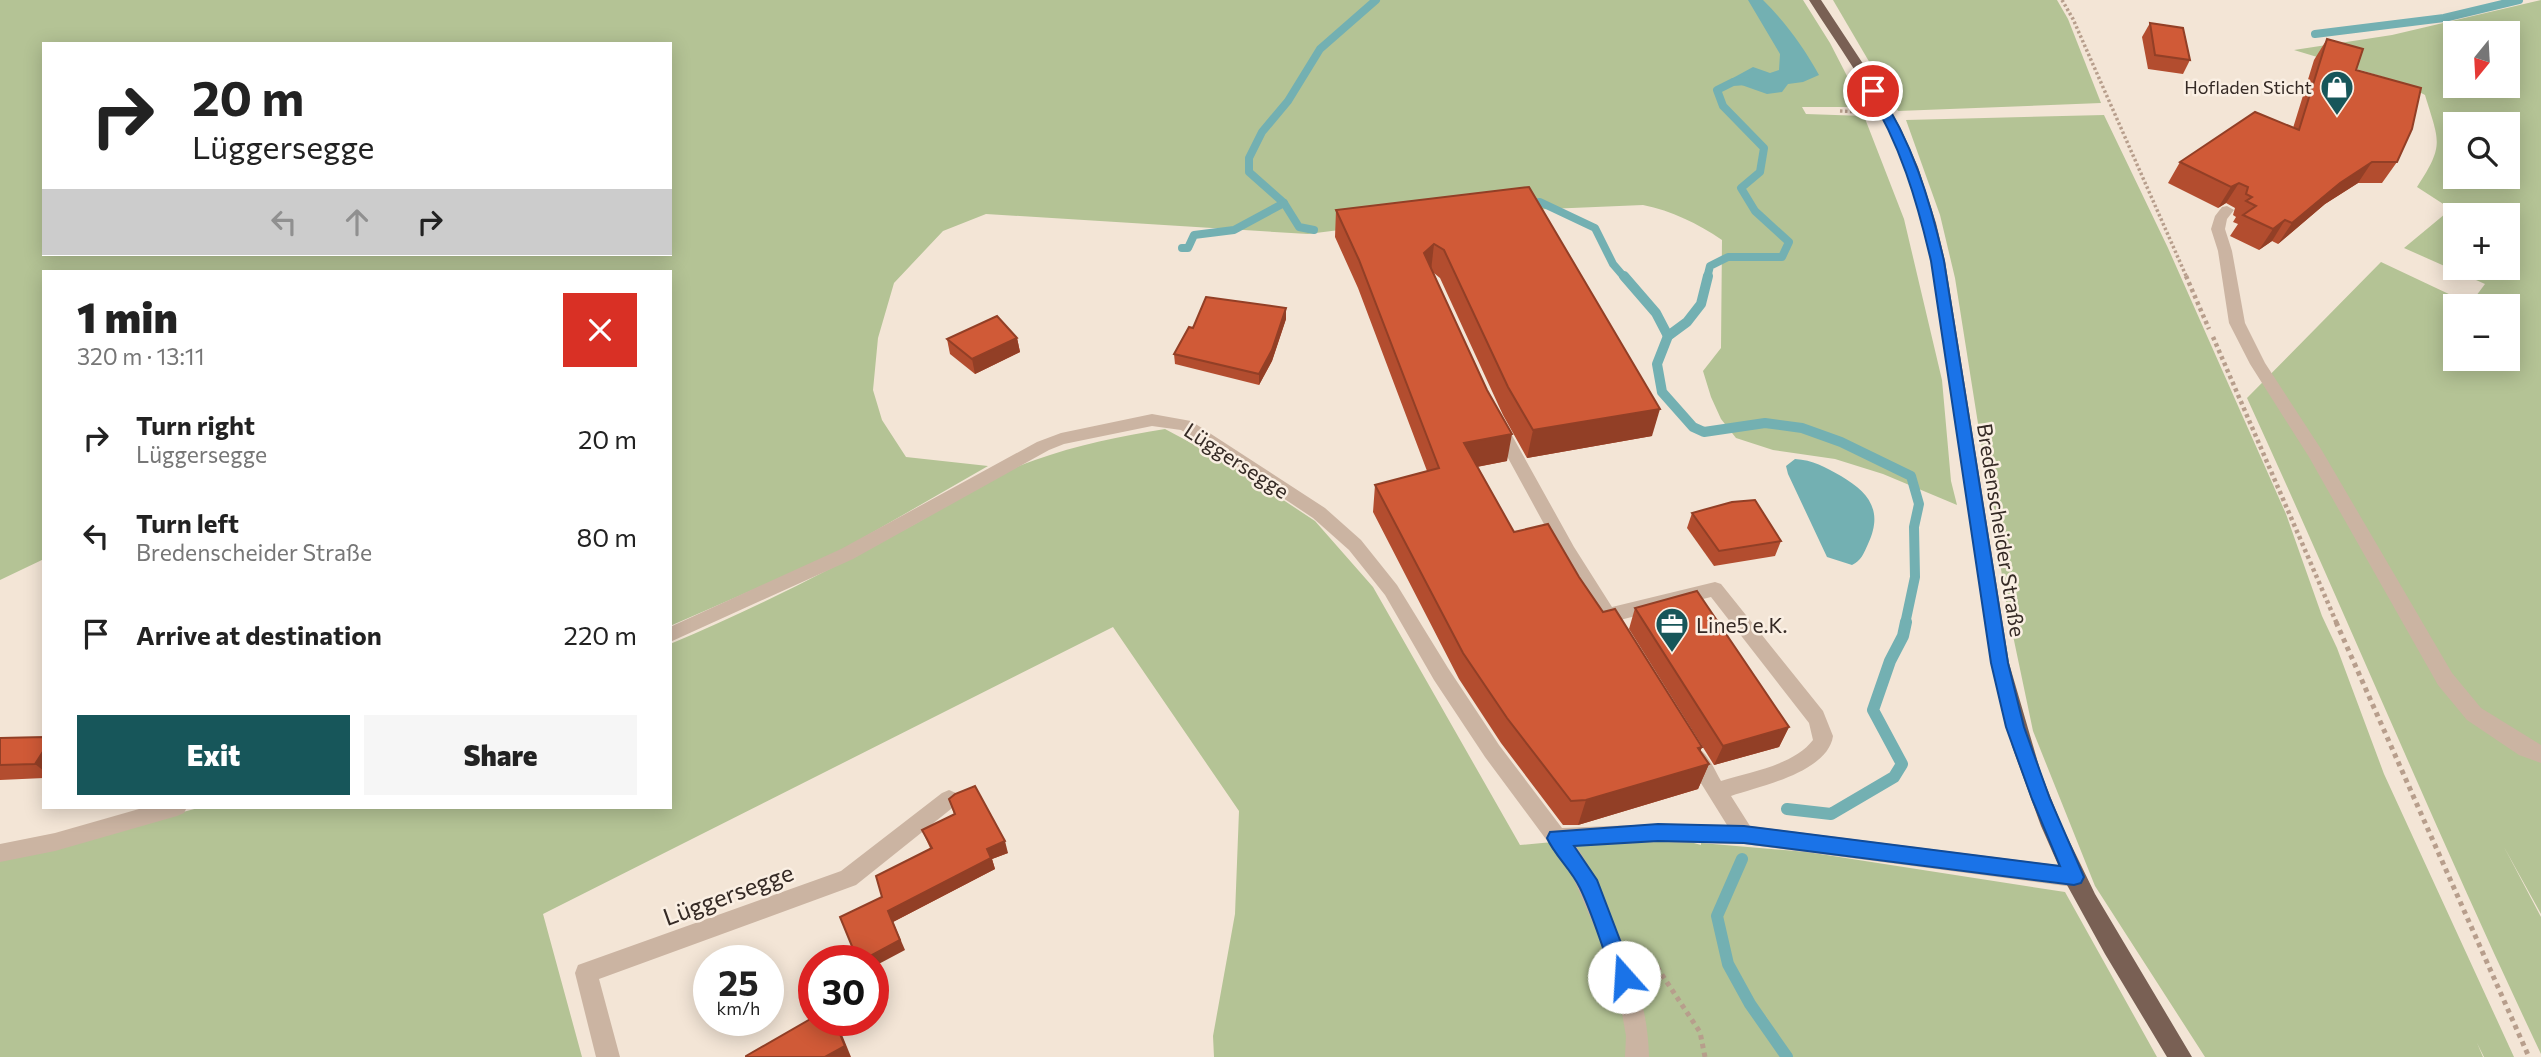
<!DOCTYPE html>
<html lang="en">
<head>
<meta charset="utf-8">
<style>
	:root { --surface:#fff; --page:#f6f6f6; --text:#222; --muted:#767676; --accent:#17565a }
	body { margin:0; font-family:Commissioner,sans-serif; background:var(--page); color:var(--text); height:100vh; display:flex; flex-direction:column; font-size:26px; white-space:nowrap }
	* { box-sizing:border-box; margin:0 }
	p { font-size:23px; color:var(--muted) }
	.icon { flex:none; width:38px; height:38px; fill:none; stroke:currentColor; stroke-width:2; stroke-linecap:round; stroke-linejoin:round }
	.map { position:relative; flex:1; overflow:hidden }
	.drawer { position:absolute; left:42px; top:270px; width:630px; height:539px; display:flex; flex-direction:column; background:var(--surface); border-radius:0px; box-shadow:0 4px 18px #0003 }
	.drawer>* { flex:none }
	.hud { position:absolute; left:42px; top:42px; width:630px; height:214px; border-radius:0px; box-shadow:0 4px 18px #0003; background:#fff; color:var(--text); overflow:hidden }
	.needle { width:46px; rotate:198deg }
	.buttons { position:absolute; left:2443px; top:21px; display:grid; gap:14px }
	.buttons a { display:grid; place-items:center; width:77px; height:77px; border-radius:0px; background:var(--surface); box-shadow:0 4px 18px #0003; font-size:35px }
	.speed { position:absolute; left:693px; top:945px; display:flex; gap:14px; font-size:35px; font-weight:700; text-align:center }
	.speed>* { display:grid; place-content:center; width:91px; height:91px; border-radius:50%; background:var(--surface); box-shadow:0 4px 18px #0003; line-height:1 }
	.speed small { font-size:18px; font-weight:400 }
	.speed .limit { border:10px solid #d22; background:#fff; color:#111 }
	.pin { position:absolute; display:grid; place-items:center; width:60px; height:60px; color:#fff; margin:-30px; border:4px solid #fff; border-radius:50%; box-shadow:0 2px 7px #0007 }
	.me { position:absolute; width:77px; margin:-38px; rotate:341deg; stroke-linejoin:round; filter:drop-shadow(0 0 5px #0008) }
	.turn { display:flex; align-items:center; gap:24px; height:147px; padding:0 35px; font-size:32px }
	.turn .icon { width:91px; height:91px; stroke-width:2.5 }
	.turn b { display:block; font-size:49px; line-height:60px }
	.lanes { display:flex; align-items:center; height:66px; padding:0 35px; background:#0003; justify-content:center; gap:35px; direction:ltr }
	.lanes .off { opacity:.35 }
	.round { display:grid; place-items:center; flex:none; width:74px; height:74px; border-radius:0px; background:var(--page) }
	.headline { display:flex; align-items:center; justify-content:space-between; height:119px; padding:0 35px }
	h1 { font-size:42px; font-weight:800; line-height:52px }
	.action { display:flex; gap:14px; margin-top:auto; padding:14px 35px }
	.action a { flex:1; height:80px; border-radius:0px; background:var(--accent); color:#fff; font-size:28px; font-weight:800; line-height:80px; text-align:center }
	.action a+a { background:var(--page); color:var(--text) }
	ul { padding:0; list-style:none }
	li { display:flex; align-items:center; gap:21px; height:98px; padding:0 35px }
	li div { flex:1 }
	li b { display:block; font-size:26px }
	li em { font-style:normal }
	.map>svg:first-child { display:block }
	.green { fill:#b4c395; fill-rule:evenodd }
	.water { fill:#73b0b2 }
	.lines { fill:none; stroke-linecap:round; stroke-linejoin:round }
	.stream-far2 { stroke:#73b0b2; stroke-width:8 }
	.stream-far1 { stroke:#73b0b2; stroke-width:10 }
	.stream { stroke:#73b0b2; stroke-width:12 }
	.path-far2 { stroke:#b79e8c; stroke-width:3.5; stroke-dasharray:2.5 2.5; stroke-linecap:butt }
	.path-far1 { stroke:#b79e8c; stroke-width:4.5; stroke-dasharray:3.5 3.5; stroke-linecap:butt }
	.path { stroke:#b79e8c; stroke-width:5; stroke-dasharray:4.5 4.5; stroke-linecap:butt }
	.minor { fill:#cbb4a2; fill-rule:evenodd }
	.major { fill:#796054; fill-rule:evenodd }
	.wall { fill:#b34d2f }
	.shaded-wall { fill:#923f26 }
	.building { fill:#d05a37; stroke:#923f26; stroke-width:2 }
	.route { fill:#1a73e8; stroke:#114b97; stroke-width:2 }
	.labels { text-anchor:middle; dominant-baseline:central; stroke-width:5; stroke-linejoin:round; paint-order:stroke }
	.far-poi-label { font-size:18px; fill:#352a25; stroke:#faefe3; text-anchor:end }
	.street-label { font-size:21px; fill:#352a25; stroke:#faefe3 }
	.poi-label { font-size:21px; fill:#352a25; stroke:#faefe3; text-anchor:start }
	.near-street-label { font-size:24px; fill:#352a25; stroke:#faefe3 }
</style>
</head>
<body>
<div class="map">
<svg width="2541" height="1057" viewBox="0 0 2541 1057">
	<rect width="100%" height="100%" fill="#f3e5d6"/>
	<g class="green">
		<path d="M0,0H1803L1830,43L1863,107H1802L1806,114L1864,116L1904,219L1942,380L1951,481L1957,505L1883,474L1835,459L1773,450L1736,438L1721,419L1711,397L1703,371L1721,348L1722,240C1697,223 1672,211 1643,205L1480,212L1308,234L986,214L943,231L894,283L878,338L873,390L882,420L906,457L988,466L835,554L670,626V271H44V559L0,580ZM44,44H670V254H44Z"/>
		<polygon points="1833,0 2057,0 2068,19 2101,103 1898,111"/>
		<path d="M2541,0V914L2504,847L2541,917V1054C2438,837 2347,616 2247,398L2381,262L2470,304L2485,284L2404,248L2451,209L2417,187C2445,144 2439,142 2425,95L2400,82L2294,50L2392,35ZM2455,33H2508V86H2455ZM2455,124H2508V177H2455ZM2455,215H2508V268H2455ZM2455,306H2508V359H2455Z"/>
		<polygon points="2104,115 2168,248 2286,514 2322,616 2337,648 2384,774 2514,1057 2484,1057 2477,1043 2483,1057 2205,1057 2095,886 2033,731 2007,607 1955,278 1940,215 1906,120"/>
		<path d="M1165,429L1223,460L1315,521L1373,587L1520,845L1563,841L1683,840L1701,845V843L1807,852L2065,892L2157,1057H1788L1765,1014L1787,1057H1214L1213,1036L1235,914L1239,811L1113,627L543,914L582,1057H0V860L202,807H670V644C748,612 825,572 900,532C945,509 987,476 1035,460C1077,445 1121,436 1165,429Z"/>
	</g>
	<g class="water">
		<path d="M1748,0H1763C1786,23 1803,46 1819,75L1803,82L1788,84L1782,92L1767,94L1733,82L1731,79L1753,67L1770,73L1779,70L1780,54Z"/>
		<path d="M1795,459C1813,460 1825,467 1841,476C1868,492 1884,510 1868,544C1864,553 1861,561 1852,565L1827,557L1788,474L1786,466Z"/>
	</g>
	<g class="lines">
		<g class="stream-far2">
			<polyline points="2315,34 2444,18 2519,0"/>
			<polyline points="1525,204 1540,202 1595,228 1613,264 1625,278"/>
			<polyline points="1314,230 1299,227 1284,203 1249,172 1249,158 1262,132 1288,101 1320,49 1376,0"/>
			<polyline points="1182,248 1188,248 1194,235 1234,230 1284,203"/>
			<polyline points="1707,278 1710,266 1728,257 1782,257 1789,242 1755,211 1741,188 1760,172 1764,148 1723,106 1717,90 1733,82 1746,81"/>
		</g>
		<g class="stream-far1">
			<polyline points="1624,276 1656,313 1668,336"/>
			<polyline points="1708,276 1701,304 1687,322 1668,336 1657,364 1662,392 1693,427 1704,432 1765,423 1802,428 1841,442 1911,476 1919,504 1914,527 1915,577 1905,624"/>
		</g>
		<g class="stream">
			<polyline points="1787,809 1831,814 1894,777 1902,764 1873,710 1890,661 1903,636 1906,622"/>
			<polyline points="1742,859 1717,916 1728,964 1750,1004 1787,1057"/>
		</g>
		<g class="path-far2">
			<polyline points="2062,0 2073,19 2187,278"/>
			<polyline points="1840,111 1860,112"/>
		</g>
		<g class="path-far1">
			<polyline points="2186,276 2209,329"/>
			<polyline points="2213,337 2337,624"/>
		</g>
		<g class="path">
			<polyline points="2336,622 2529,1057"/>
			<polyline points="1647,952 1700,1032 1705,1057"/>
		</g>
		<g class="minor">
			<polygon points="2227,206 2234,210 2227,219 2225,229 2232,251 2245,323 2265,363 2321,449 2452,673 2481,708 2541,745 2541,763 2519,755 2467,720 2438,685 2309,457 2250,364 2229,323 2218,251 2211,229 2215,216 2222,207"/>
			<path d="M1152,414L1191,421L1325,508L1361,540L1397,585L1448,668L1499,745L1562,828L1658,824L1727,825L1686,759L1683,753L1686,747C1704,741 1713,768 1721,781C1750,772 1794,765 1813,740L1809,723L1711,597L1620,620L1626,631L1624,636L1617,638L1610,636L1562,557L1490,425L1498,419L1504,421L1574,547L1612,607L1715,582L1721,584L1823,711L1833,736C1828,772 1761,786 1731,796L1750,826L2074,867L2082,870L2085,877L2082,884L2074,887L1744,844L1658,842L1576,846C1589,864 1597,884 1606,905C1628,954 1648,1002 1649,1057H1625L1626,1036L1619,996L1608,958L1571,873L1485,757L1434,680L1385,595L1349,550L1313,518L1181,430L1152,426L1064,444L1049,450L853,559L670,642V627L841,549L1037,442L1061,433Z"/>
			<polygon points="949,790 956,793 959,799 956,805 856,885 599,979 620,1057 596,1057 575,973 578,965 841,871 942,793"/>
			<polygon points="146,807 187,807 184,813 177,816 55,851 0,862 0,844 55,833"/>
		</g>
		<path class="major" d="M1809,0H1821L1877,85L1902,131L1918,167L1936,223L1945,261L2009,663L2041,773L2062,826L2095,894L2192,1057H2167L2105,954L2067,885L2041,826L2012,746L1991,663L1931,261C1920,217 1909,174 1890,133C1868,86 1837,44 1809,0Z"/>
	</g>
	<g class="wall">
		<polygon points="2150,23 2190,60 2183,74 2148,69 2142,37"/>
		<polygon points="2327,39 2356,70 2397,162 2382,183 2358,183 2325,204 2278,244 2272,241 2259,250 2230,236 2238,224 2233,222 2236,217 2233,215 2235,208 2226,203 2218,208 2168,183 2180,162 2293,128 2314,60"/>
		<polygon points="1529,187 1652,436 1527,458 1503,415 1440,278 1434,273 1507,461 1477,467 1514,532 1579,577 1603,612 1702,747 1700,752 1709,764 1698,789 1578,825 1563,825 1501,743 1459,679 1373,512 1375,485 1427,471 1358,288 1335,237 1336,210"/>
		<polygon points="1286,308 1286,319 1272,361 1259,385 1175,364 1174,354 1193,328"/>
		<polygon points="1017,338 1020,352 975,374 950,354 947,339"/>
		<polygon points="1692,513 1781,541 1775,556 1714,566 1687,528"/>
		<polygon points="1635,608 1789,727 1779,747 1714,765 1629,629"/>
		<polygon points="44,737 44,778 0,780 0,738"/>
		<polygon points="949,799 1008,853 992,859 995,869 893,922 905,950 882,897 930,848 922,830 954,814"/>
	</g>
	<g class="shaded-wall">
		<polygon points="2372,162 2358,183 2325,204 2278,244 2292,223 2340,183"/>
		<polygon points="2239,183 2226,203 2218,208 2231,187"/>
		<polygon points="2285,220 2272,241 2259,250 2273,229"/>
		<polygon points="1434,244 1431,271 1424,253"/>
		<polygon points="1286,308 1286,319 1272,361 1259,385 1259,374"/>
		<polygon points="1017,338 1020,352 975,374 972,359"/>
		<polygon points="1660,409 1652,436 1527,458 1533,430"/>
		<polygon points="1512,434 1507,461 1460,470 1464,443"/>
		<polygon points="1789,727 1779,747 1714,765 1723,746"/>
		<polygon points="1702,747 1693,769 1709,764 1698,789 1578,825 1586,800"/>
		<polygon points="44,750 44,771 35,764"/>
		<polygon points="1005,841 1008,853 992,859 995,869 893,922 905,950 873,967 873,961 861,961 888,911 987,849"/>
		<polygon points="834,1020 836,1020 851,1057 825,1057"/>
	</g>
	<g class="building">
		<polygon points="2150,23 2183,28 2190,60 2155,55"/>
		<polygon points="2327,39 2363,49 2356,70 2421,88 2412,129 2397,162 2372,162 2340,183 2292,223 2285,220 2273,229 2243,215 2256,206 2246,201 2252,197 2246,194 2248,187 2239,183 2231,187 2180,162 2255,112 2299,130"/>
		<polygon points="1529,187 1660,409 1533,430 1508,387 1444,250 1434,244 1424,253 1487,390 1512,434 1464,443 1514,532 1548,524 1579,577 1603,612 1615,609 1702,747 1698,748 1709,764 1586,800 1571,801 1507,718 1463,653 1375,485 1439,468 1359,260 1336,210"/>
		<polygon points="1206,297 1286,308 1272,350 1259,374 1174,354 1189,327 1193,328"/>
		<polygon points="997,316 1017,338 972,359 947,339"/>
		<polygon points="1755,500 1781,541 1719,551 1692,513 1732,502"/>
		<polygon points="1697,591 1789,727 1723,746 1635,608"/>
		<polygon points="44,737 44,750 35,764 0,765 0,738"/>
		<polygon points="975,786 1005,841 987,849 991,858 888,911 900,940 861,961 858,961 840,917 882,897 876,876 932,848 922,830 955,814 949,799 955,794"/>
		<polygon points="814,1017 814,1020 834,1020 845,1046 825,1057 746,1057 746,1056"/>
	</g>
	<path class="route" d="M1869,89H1877C1912,141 1930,200 1944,261L2008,663L2024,727L2050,799L2084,877L2081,883L2074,885L1744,843L1658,841L1574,846L1597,880L1634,977L1631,984L1624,987L1617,984C1603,953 1595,919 1580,888C1571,869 1555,856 1547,838L1550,832L1658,824L1744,826L2060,866L2032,799L2006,727L1991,663L1931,261C1917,201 1900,143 1867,91Z"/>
	<defs>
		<symbol id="shop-pin" viewBox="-11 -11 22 30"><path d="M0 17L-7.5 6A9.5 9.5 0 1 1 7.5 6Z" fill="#17565a" stroke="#faefe3"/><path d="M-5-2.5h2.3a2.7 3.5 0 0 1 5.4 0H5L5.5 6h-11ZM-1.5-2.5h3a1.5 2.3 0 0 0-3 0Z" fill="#fff"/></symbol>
		<symbol id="office-pin" viewBox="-11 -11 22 30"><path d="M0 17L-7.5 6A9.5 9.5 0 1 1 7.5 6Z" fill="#17565a" stroke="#faefe3"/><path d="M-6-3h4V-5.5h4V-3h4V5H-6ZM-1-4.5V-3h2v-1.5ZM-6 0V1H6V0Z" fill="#fff"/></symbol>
	</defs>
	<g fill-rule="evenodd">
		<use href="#shop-pin" x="2318" y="68" width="38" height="52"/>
		<use href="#office-pin" x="1653" y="605" width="38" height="52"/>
	</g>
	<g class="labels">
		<g class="far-poi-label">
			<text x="2312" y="87">Hofladen Sticht</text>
		</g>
		<g class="street-label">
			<text transform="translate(1237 460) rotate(33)">Lüggersegge</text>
			<text transform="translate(2002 530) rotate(81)">Bredenscheider Straße</text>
		</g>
		<g class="poi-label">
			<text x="1696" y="624">Line5 e.K.</text>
		</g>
		<g class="near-street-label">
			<text transform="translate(728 894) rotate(-20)">Lüggersegge</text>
		</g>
	</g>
</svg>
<div class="buttons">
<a><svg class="needle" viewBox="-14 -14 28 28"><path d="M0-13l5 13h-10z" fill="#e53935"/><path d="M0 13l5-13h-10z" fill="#767676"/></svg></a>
<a><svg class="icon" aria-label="search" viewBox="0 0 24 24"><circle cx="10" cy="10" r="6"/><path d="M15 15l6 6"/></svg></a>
<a>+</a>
<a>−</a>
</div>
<div class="speed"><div>25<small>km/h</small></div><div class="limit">30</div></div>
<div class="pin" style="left:1873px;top:91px;background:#d93025"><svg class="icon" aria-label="arrive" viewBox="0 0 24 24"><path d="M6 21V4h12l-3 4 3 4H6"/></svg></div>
<svg class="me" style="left:1624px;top:977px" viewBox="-20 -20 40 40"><circle r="19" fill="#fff"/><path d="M0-13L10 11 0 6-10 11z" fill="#1a73e8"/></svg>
<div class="hud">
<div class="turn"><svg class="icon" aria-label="right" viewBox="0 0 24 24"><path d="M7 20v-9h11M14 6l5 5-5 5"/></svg><div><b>20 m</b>Lüggersegge</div></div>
<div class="lanes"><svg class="icon off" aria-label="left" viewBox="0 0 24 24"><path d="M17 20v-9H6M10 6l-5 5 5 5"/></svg><svg class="icon off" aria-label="ahead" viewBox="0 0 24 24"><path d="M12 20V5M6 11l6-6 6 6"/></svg><svg class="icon" aria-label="right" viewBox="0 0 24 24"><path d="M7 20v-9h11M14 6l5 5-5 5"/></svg></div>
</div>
<section class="drawer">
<div class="headline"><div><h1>1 min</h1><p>320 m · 13:11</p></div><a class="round" style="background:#d93025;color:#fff"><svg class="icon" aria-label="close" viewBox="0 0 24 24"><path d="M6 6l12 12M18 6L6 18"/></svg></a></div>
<ul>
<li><svg class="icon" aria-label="right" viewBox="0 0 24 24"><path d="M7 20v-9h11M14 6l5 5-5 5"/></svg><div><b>Turn right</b><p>Lüggersegge</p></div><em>20 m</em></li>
<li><svg class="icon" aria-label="left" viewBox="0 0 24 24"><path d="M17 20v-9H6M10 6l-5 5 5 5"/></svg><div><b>Turn left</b><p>Bredenscheider Straße</p></div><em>80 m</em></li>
<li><svg class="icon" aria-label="arrive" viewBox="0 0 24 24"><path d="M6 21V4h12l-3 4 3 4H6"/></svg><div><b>Arrive at destination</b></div><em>220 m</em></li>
</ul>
<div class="action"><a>Exit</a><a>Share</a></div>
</section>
</div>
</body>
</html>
